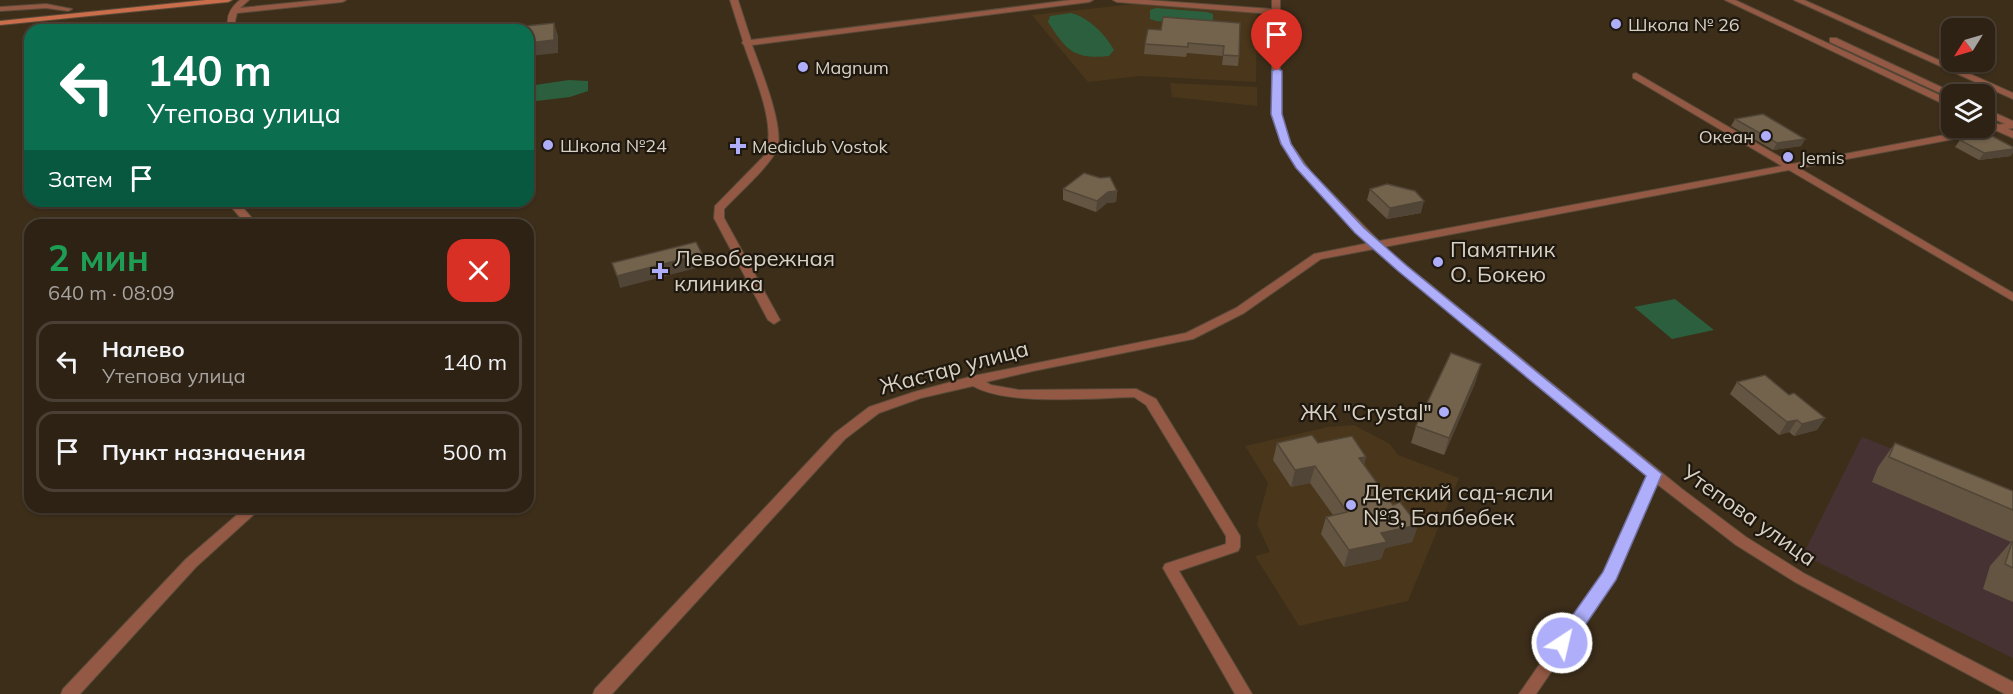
<!DOCTYPE html>
<html lang="ru">
<head>
<meta charset="utf-8">
<style>
	:root { --surface:#2e2214; --page:#3a2f22; --text:#f1f3f6; --muted:#a7a4a0; --line:#493f34 }
	body { margin:0; font-family:Mulish,sans-serif; background:var(--page); color:var(--text); height:100vh; display:flex; flex-direction:column; font-size:22px; white-space:nowrap }
	* { box-sizing:border-box; margin:0 }
	p { font-size:20px; color:var(--muted) }
	.icon { flex:none; width:33px; height:33px; fill:none; stroke:currentColor; stroke-width:2; stroke-linecap:round; stroke-linejoin:round }
	.map { position:relative; flex:1; overflow:hidden }
	.panel { position:absolute; left:24px; top:219px; width:510px; height:294px; display:flex; flex-direction:column; background:var(--surface); border-radius:18px; box-shadow:0 2px 4px #0004,0 0 0 2px var(--line) }
	.panel>* { flex:none }
	.banner { position:absolute; left:24px; top:24px; width:510px; height:183px; border-radius:18px; box-shadow:0 2px 4px #0004,0 0 0 2px var(--line); background:#0b6e4f; color:#fff; overflow:hidden }
	.needle { width:39px; rotate:233deg }
	.controls { position:absolute; left:1941px; top:18px; display:grid; gap:12px }
	.controls a { display:grid; place-items:center; width:54px; height:54px; border-radius:12px; background:var(--surface); box-shadow:0 2px 4px #0004,0 0 0 2px var(--line); font-size:30px }
	.pin { position:absolute; display:grid; place-items:center; width:51px; height:51px; color:#fff; margin:-62px -26px; border-radius:50% 50% 50% 0; rotate:-45deg; box-shadow:0 0 6px #0007 }
	.pin .icon { rotate:45deg }
	.me { position:absolute; width:66px; margin:-33px; rotate:35deg; stroke-linejoin:round; filter:drop-shadow(0 0 4px #0008) }
	.turn { display:flex; align-items:center; gap:21px; height:126px; padding:0 24px; font-size:27px }
	.turn .icon { width:78px; height:78px; stroke-width:2.5 }
	.turn b { display:block; font-size:42px; line-height:51px }
	.then { display:flex; align-items:center; height:57px; padding:0 24px; background:#0003; gap:12px; font-size:22px }
	.round { display:grid; place-items:center; flex:none; width:63px; height:63px; border-radius:18px; background:var(--page) }
	.head { display:flex; align-items:center; justify-content:space-between; height:102px; padding:0 24px }
	h1 { font-size:36px; font-weight:700; line-height:45px; color:#1e9e55 }
	ul { padding:0; list-style:none }
	li { display:flex; align-items:center; gap:18px; height:81px; margin:0 12px 9px; padding:0 12px; border:3px solid var(--line); border-radius:18px }
	li div { flex:1 }
	li b { display:block; font-size:22px }
	li em { font-style:normal }
	.map>svg:first-child { display:block }
	.built { fill:#49361b }
	.medical { fill:#473233 }
	.green { fill:#2b5f3d }
	.lines { fill:none; stroke-linecap:round; stroke-linejoin:round }
	.minor-casing { stroke:#594b39; stroke-width:2 }
	.tertiary-casing { stroke:#594b39; stroke-width:2 }
	.secondary-casing { stroke:#594b39; stroke-width:2 }
	.minor { fill:#945944; fill-rule:evenodd }
	.tertiary { fill:#945944; fill-rule:evenodd }
	.secondary { fill:#ca6d4b; fill-rule:evenodd }
	.wall { fill:#635542 }
	.shaded-wall { fill:#504536 }
	.building { fill:#73634d; stroke:#504536; stroke-width:1.5 }
	.route { fill:#aeaefb; stroke:#7171a3; stroke-width:1.5 }
	.poi-dot { fill:#aeaefb; stroke:#1e180f; stroke-width:2 }
	.labels { text-anchor:middle; dominant-baseline:central; stroke-width:4.5; stroke-linejoin:round; paint-order:stroke }
	.far-poi-label { font-size:18px; fill:#d9d0c4; stroke:#1e180f; text-anchor:start }
	.poi-label { font-size:22px; fill:#d9d0c4; stroke:#1e180f; text-anchor:start }
	.street-label { font-size:22px; fill:#d9d0c4; stroke:#1e180f }
</style>
</head>
<body>
<div class="map">
<svg width="2013" height="694" viewBox="0 0 2013 694">
	<rect width="100%" height="100%" fill="#3d2e1a"/>
	<g class="built">
		<polygon points="1134,4 1257,13 1256,82 1140,76 1088,82 1032,15"/>
		<polygon points="1170,83 1257,87 1257,106 1172,97"/>
		<polygon points="1354,425 1390,444 1398,455 1459,478 1408,601 1299,626 1255,556 1270,552 1257,524 1268,483 1245,446 1328,427"/>
	</g>
	<polygon class="medical" points="1862,437 2013,496 2013,658 1803,555"/>
	<g class="green">
		<polygon points="1156,8 1207,12 1213,14 1213,22 1202,24 1156,21 1150,19 1150,10"/>
		<path d="M1071,13C1088,17 1105,34 1114,50L1109,56C1074,60 1066,50 1048,22L1050,16Z"/>
		<polygon points="569,80 588,81 588,91 570,97 528,102 528,86"/>
		<polygon points="1675,299 1714,330 1672,339 1634,307"/>
	</g>
	<g class="lines">
		<defs>
			<g id="minor">
				<path d="M240,0H249L240,8L320,0H346L342,2L237,13L235,21L237,30H229C225,17 230,8 240,0Z"/>
				<path d="M730,0H738L751,40L1071,0H1093L1089,2L752,45C760,67 785,128 777,149C771,165 737,195 724,209V218L780,320L774,324L768,320L714,218L715,206L764,156C779,129 753,73 744,45L742,43L743,41Z"/>
				<path d="M1113,0H1146L1272,9V0H1280V114L1291,144L1311,172L1379,241L1782,166L1633,78V74L1636,73L1792,164L2013,122V128L1799,168L2013,293V301L1789,170L1384,247L1682,489L1746,537L1805,574L2013,682V694H2005L1795,582L1736,545L1657,484L1614,580L1536,694H1519L1603,573L1647,476L1374,249L1321,259L1244,313L1193,339L1033,371L986,382L991,385L1019,390L1136,389L1156,399L1240,536V547L1238,551L1179,571L1252,694H1235L1163,568L1165,564L1226,544V536L1146,405L1134,397C1092,398 1007,406 973,386L921,398L879,413L845,439L612,694H593L595,689L835,433L869,407L914,392L973,376L1186,333L1236,308L1314,254L1369,243L1305,176L1281,144L1272,114V14L1117,2Z"/>
				<polygon points="1794,0 1804,0 2013,93 2013,99"/>
				<polygon points="46,4 72,9 68,11 46,8 0,11 0,7"/>
				<polygon points="226,201 237,201 258,225 247,225"/>
				<polygon points="246,507 262,507 196,567 80,694 61,694 63,689 186,559"/>
			</g>
			<g id="tertiary">
				<polygon points="1725,0 1735,0 1952,101 1952,108"/>
				<polygon points="1830,38 1836,38 1956,94 1949,97 1830,42"/>
				<polygon points="1984,108 2013,121 2013,127 1984,115"/>
				<polygon points="1984,118 2013,131 2013,138 1984,125"/>
			</g>
			<polygon id="secondary" points="206,0 232,0 228,2 0,25 0,21"/>
		</defs>
		<use href="#minor" class="minor-casing"/>
		<use href="#tertiary" class="tertiary-casing"/>
		<use href="#secondary" class="secondary-casing"/>
		<use href="#minor" class="minor"/>
		<use href="#tertiary" class="tertiary"/>
		<use href="#secondary" class="secondary"/>
	</g>
	<g class="wall">
		<polygon points="1240,23 1239,56 1238,66 1222,65 1223,56 1187,53 1186,57 1144,54 1145,44 1161,30"/>
		<polygon points="1735,119 1805,139 1801,146 1773,150 1731,126"/>
		<polygon points="1960,140 2011,156 1979,160 1955,147"/>
		<polygon points="1063,189 1117,191 1116,202 1107,203 1096,212 1063,200"/>
		<polygon points="1370,189 1421,213 1387,219 1367,200"/>
		<polygon points="1476,381 1444,455 1411,443 1416,426"/>
		<polygon points="1737,382 1789,395 1825,418 1817,430 1794,436 1789,432 1779,435 1730,394"/>
		<polygon points="1277,443 1318,443 1366,457 1364,465 1393,505 1418,525 1412,542 1385,548 1381,559 1344,567 1321,534 1326,517 1333,515 1310,483 1291,487 1273,460"/>
		<polygon points="1895,443 2013,491 2013,602 1983,589 1990,566 2011,542 1872,482 1878,467"/>
	</g>
	<g class="shaded-wall">
		<polygon points="554,23 558,36 558,53 529,56 528,52 528,43"/>
		<polygon points="1805,139 1801,146 1773,150 1777,143"/>
		<polygon points="2013,149 2013,153 2011,156 1979,160 1984,153"/>
		<polygon points="1117,191 1116,202 1107,203 1096,212 1097,201 1108,192"/>
		<polygon points="1424,201 1421,213 1387,219 1390,208"/>
		<polygon points="702,254 704,266 620,288 617,276"/>
		<polygon points="1481,364 1476,381 1444,455 1449,438"/>
		<polygon points="1825,418 1817,430 1794,436 1802,424"/>
		<polygon points="1797,420 1789,432 1779,435 1787,422"/>
		<polygon points="1366,457 1361,474 1359,458"/>
		<polygon points="1315,466 1310,483 1291,487 1295,470"/>
		<polygon points="1418,525 1412,542 1385,548 1381,559 1344,567 1349,550 1381,533"/>
	</g>
	<g class="building">
		<polygon points="1163,17 1240,23 1239,56 1223,55 1224,46 1188,43 1188,47 1145,44 1148,29 1161,30"/>
		<polygon points="554,23 554,40 528,43 528,30 526,30 526,26"/>
		<polygon points="1763,114 1805,139 1777,143 1735,119"/>
		<polygon points="1992,136 2013,147 2013,149 1984,153 1960,140"/>
		<polygon points="1084,173 1100,178 1110,177 1117,191 1108,192 1097,201 1063,189"/>
		<polygon points="1387,184 1415,191 1424,201 1390,208 1370,189"/>
		<polygon points="696,242 702,254 617,276 612,263"/>
		<polygon points="1451,353 1481,364 1449,438 1416,426"/>
		<polygon points="1765,375 1789,395 1794,393 1825,418 1802,424 1797,420 1787,422 1737,382"/>
		<polygon points="1312,435 1318,443 1352,436 1366,457 1359,458 1393,505 1400,502 1418,525 1381,533 1387,542 1349,550 1326,517 1347,512 1315,466 1295,470 1277,443"/>
		<polygon points="1895,443 2013,491 2013,510 1889,457"/>
		<polygon points="2012,542 2013,542 2013,568 2005,564"/>
	</g>
	<polygon class="route" points="1277,68 1282,71 1282,114 1291,144 1304,164 1364,228 1407,266 1662,474 1616,580 1569,649 1562,651 1556,649 1553,643 1603,572 1646,476 1398,271 1355,233 1296,168 1281,144 1271,114 1272,71"/>
	<g class="poi-dot">
		<circle cx="1616" cy="24" r="6"/>
		<circle cx="803" cy="67" r="6"/>
		<circle cx="1766" cy="136" r="6"/>
		<circle cx="548" cy="145" r="6"/>
		<path d="M735 137h6v6h6v6h-6v6h-6v-6h-6v-6h6z"/>
		<circle cx="1788" cy="157" r="6"/>
		<circle cx="1438" cy="262" r="6"/>
		<path d="M657 262h6v6h6v6h-6v6h-6v-6h-6v-6h6z"/>
		<circle cx="1444" cy="412" r="6"/>
		<circle cx="1351" cy="505" r="6"/>
	</g>
	<g class="labels">
		<g class="far-poi-label">
			<text x="1628" y="24">Школа № 26</text>
			<text x="815" y="67">Magnum</text>
			<text x="1754" y="136" text-anchor="end">Океан</text>
			<text x="560" y="145">Школа №24</text>
			<text x="752" y="146">Mediclub Vostok</text>
			<text x="1800" y="157">Jemis</text>
		</g>
		<g class="poi-label">
			<text x="1450" y="249">Памятник<tspan x="1450" dy="25">О. Бокею</tspan></text>
			<text x="674" y="258">Левобережная<tspan x="674" dy="25">клиника</tspan></text>
			<text x="1432" y="412" text-anchor="end">ЖК "Crystal"</text>
			<text x="1363" y="492">Детский сад-ясли<tspan x="1363" dy="25">№3, Балбөбек</tspan></text>
		</g>
		<g class="street-label">
			<text transform="translate(954 367) rotate(-15)">Жастар улица</text>
			<text transform="translate(1749 515) rotate(35)">Утепова улица</text>
		</g>
	</g>
</svg>
<div class="controls">
<a><svg class="needle" viewBox="-14 -14 28 28"><path d="M0-13l5 13h-10z" fill="#e53935"/><path d="M0 13l5-13h-10z" fill="#a7a4a0"/></svg></a>
<a><svg class="icon" aria-label="layers" viewBox="0 0 24 24"><path d="M12 4l9 5-9 5-9-5zM3 14l9 5 9-5"/></svg></a>
</div>
<div class="pin" style="left:1277px;top:71px;background:#d93025"><svg class="icon" aria-label="arrive" viewBox="0 0 24 24"><path d="M6 21V4h12l-3 4 3 4H6"/></svg></div>
<svg class="me" style="left:1562px;top:643px" viewBox="-20 -20 40 40"><circle r="17" fill="#aeaefb" stroke="#fff" stroke-width="3"/><path d="M0-11L8 9 0 5-8 9z" fill="#fff"/></svg>
<div class="banner">
<div class="turn"><svg class="icon" aria-label="left" viewBox="0 0 24 24"><path d="M17 20v-9H6M10 6l-5 5 5 5"/></svg><div><b>140 m</b>Утепова улица</div></div>
<div class="then">Затем<svg class="icon" aria-label="arrive" viewBox="0 0 24 24"><path d="M6 21V4h12l-3 4 3 4H6"/></svg></div>
</div>
<section class="panel">
<div class="head"><div><h1>2 мин</h1><p>640 m · 08:09</p></div><a class="round" style="background:#d93025;color:#fff"><svg class="icon" aria-label="close" viewBox="0 0 24 24"><path d="M6 6l12 12M18 6L6 18"/></svg></a></div>
<ul>
<li><svg class="icon" aria-label="left" viewBox="0 0 24 24"><path d="M17 20v-9H6M10 6l-5 5 5 5"/></svg><div><b>Налево</b><p>Утепова улица</p></div><em>140 m</em></li>
<li><svg class="icon" aria-label="arrive" viewBox="0 0 24 24"><path d="M6 21V4h12l-3 4 3 4H6"/></svg><div><b>Пункт назначения</b></div><em>500 m</em></li>
</ul>
</section>
</div>
</body>
</html>
